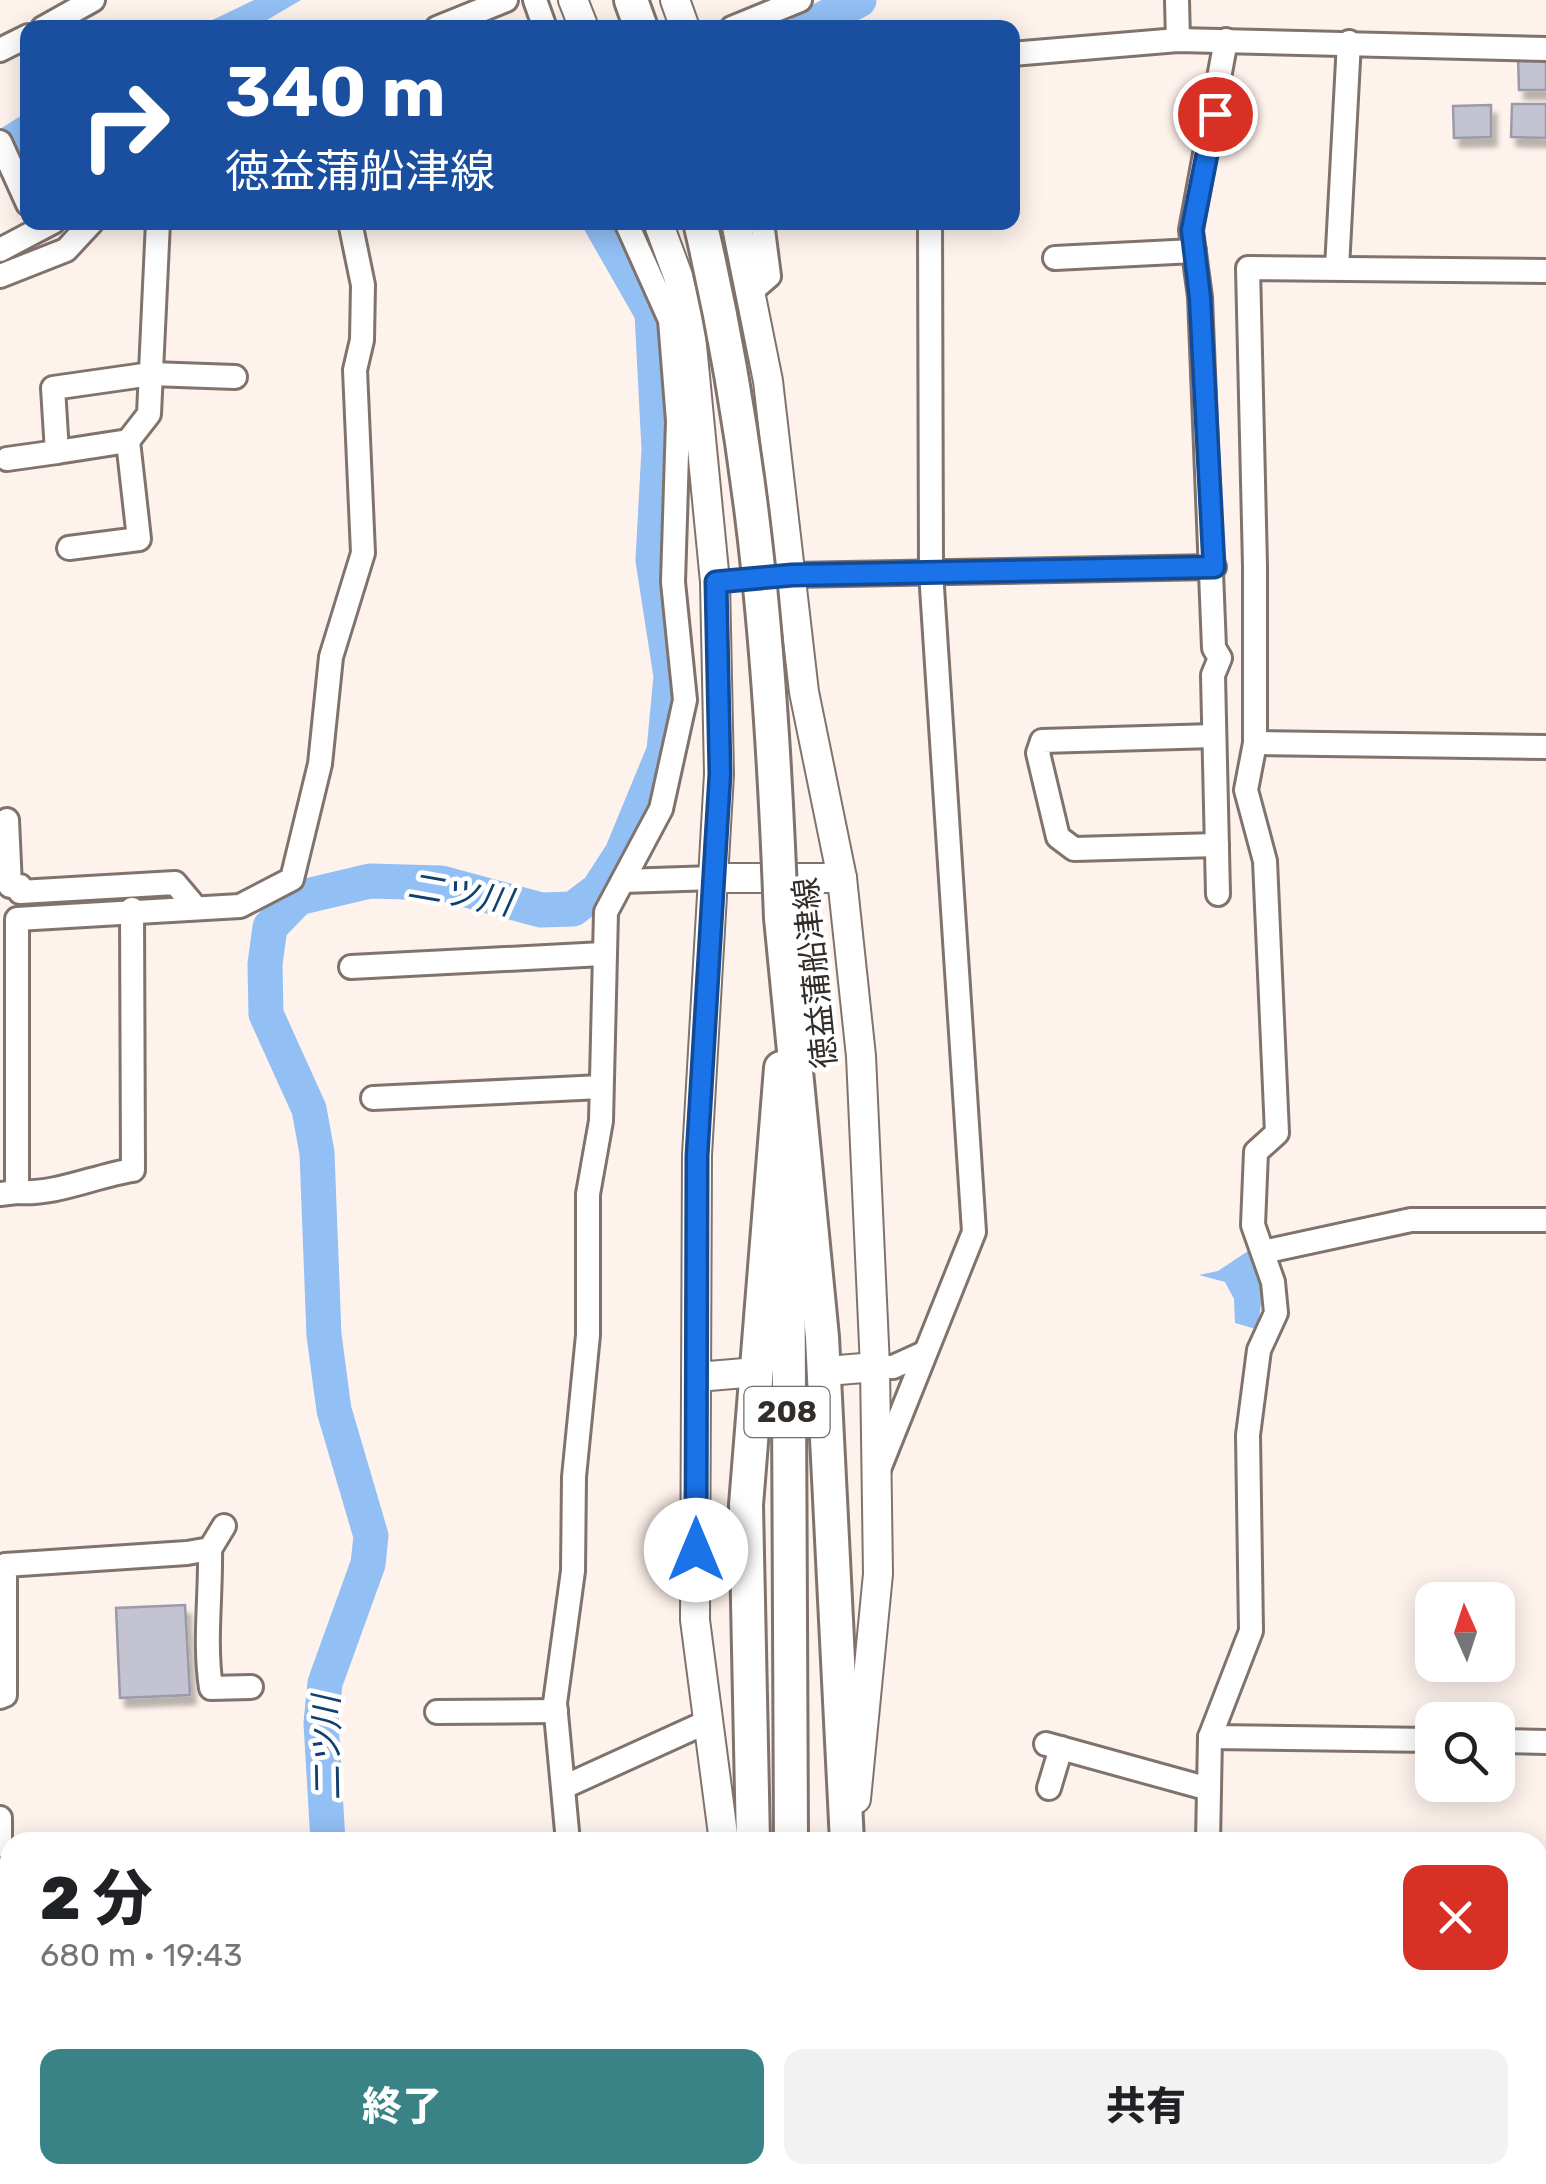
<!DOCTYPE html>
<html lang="ja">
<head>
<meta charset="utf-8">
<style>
	:root { --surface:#fff; --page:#f2f2f2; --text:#202124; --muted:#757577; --accent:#398286 }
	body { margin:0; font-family:Rubik,"Noto Sans JP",sans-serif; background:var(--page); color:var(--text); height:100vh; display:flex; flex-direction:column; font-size:38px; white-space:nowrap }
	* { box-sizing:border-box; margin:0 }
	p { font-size:32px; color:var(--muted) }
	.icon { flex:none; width:55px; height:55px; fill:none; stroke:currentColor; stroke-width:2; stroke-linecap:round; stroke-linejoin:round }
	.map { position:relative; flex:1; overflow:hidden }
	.details { position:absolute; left:0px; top:1832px; width:1548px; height:352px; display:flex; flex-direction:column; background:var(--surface); border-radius:30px 30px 0 0; box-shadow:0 5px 25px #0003 }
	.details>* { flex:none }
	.guide { position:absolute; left:20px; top:20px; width:1000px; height:210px; border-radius:20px; box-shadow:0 5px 25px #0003; background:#1a4fa0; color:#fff; overflow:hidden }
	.needle { width:65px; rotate:357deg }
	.controls { position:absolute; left:1415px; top:1582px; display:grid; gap:20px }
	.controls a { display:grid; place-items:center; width:100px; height:100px; border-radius:20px; background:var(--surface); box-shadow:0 5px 25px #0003; font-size:50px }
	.pin { position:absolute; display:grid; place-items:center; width:85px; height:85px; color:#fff; margin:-42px; border:5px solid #fff; border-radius:50%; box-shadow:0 2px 10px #0007 }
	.me { position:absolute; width:110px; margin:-55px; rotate:0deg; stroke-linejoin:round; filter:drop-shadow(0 0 8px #0008) }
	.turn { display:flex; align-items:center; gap:35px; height:210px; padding:0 40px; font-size:45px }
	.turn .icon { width:130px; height:130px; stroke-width:2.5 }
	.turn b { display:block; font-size:70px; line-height:85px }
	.round { display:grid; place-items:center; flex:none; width:105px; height:105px; border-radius:20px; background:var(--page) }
	.headline { display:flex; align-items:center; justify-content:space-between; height:170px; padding:0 40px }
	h1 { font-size:60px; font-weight:800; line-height:75px }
	.primary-button { display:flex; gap:20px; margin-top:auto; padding:20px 40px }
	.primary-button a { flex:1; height:115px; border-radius:20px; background:var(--accent); color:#fff; font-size:40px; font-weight:800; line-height:115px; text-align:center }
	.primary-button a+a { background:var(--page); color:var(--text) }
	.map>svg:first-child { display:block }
	.water { fill:#92bff4 }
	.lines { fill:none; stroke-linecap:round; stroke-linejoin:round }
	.river { stroke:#92bff4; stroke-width:35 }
	.building { fill:#c4c3d1; stroke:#9b9aa8; stroke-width:2.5; filter:url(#shadow) }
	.minor-casing { stroke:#80736c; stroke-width:28 }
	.major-casing { stroke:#80736c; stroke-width:32 }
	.highway-casing { stroke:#80736c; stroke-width:38 }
	.minor { stroke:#fff; stroke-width:22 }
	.major { stroke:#fff; stroke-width:28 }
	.highway { stroke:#fff; stroke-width:32 }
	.highway-bridge-casing { stroke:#80736c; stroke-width:38; stroke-linecap:butt }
	.highway-bridge { stroke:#fff; stroke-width:32 }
	.route-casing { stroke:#114b97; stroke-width:25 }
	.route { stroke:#1a73e8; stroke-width:18 }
	.labels { text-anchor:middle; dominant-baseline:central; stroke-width:9; stroke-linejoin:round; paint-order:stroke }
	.shield { fill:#fff; stroke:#706c6a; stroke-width:2.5 }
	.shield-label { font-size:30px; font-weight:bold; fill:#332d2a }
	.street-label { font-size:32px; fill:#332d2a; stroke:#fff }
	.water-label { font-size:35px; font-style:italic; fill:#11406f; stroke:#fff }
</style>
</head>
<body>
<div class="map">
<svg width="1546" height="2184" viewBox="0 0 1546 2184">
	<defs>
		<filter id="shadow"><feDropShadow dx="5.5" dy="9" stdDeviation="2.5" flood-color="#0004"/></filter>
	</defs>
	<rect width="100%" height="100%" fill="#fef2ec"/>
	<g class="water">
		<polygon points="254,0 301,0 255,27 198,27"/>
		<polygon points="27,112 27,149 0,161 0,129"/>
		<path d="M1248,1251C1262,1278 1265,1299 1256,1329L1235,1323L1234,1299L1225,1282L1199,1275L1218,1271Z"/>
	</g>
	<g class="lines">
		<g class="river">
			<polyline points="806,28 859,0"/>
			<polyline points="328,1842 321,1723 325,1683 368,1564 371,1536 334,1410 324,1335 317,1153 309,1109 266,1014 265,964 270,927 298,898 370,881 441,883 541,910 573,909 598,890 622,853 664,751 671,676 653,560 659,449 652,313 600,222"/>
			<polyline points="0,2147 10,2144"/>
			<polyline points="191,2175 240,2179 264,2175"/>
		</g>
	</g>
	<g class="building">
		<polygon points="1518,56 1546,56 1546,90 1519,90"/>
		<polygon points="1512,104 1546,104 1546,138 1511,137"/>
		<polygon points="1491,105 1491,137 1454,138 1453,106"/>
		<polygon points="185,1605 190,1695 120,1698 116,1608"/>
		<polygon points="10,2043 10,2078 0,2078 0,2044"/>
		<polygon points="9,2159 10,2175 92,2175 92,2184 8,2184"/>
	</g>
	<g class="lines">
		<defs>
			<g id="minor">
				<polyline points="535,0 545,28"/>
				<polyline points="1177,0 1178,40"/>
				<polyline points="43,28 93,0"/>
				<polyline points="437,28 506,0"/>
				<polyline points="732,28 800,0"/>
				<polyline points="0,50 28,36"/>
				<polyline points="1012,54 1178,40 1546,49"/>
				<polyline points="0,142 28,204"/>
				<polyline points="0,250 53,222"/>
				<polyline points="1055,258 1194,251"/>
				<polyline points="1337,268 1349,42"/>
				<polyline points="0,276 66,250 92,222"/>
				<polyline points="748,294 769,276 762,222"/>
				<polyline points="128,441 57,452 53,388 151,374 235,377"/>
				<polyline points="7,459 57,452"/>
				<polyline points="69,548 139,539 128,441 149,414 158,222"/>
				<polyline points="792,575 1214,567"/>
				<polyline points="1214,736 1042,741 1038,753 1058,837 1074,849 1217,845"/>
				<polyline points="1255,743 1546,747"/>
				<polyline points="7,820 10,886 20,886 20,892 175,883 196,908"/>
				<polyline points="623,881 714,878"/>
				<polyline points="1218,894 1213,675 1220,658 1214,648 1200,297 1191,230 1226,40"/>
				<polyline points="351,967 603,954"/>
				<polyline points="373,1098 601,1087"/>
				<path d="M17,1192C56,1195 94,1176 133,1170L132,909"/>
				<polyline points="0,1194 17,1192 17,919 240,906 292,879 320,764 331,657 363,553 355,370 362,340 363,285 350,222"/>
				<polyline points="1263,1252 1411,1220 1546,1220"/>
				<polyline points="875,1367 893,1367 924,1353"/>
				<polyline points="879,1469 974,1232 931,572 930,222"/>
				<path d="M210,1549C211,1596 204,1642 211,1688L251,1687"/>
				<polyline points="0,1697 5,1695 5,1565 187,1553 210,1549 224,1526"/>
				<polyline points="437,1712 556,1711"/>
				<polyline points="1210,1737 1432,1740"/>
				<polyline points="1498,1741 1546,1742"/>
				<polyline points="1046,1744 1209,1789"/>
				<polyline points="566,1786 709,1721"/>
				<polyline points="1049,1788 1061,1748"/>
				<polyline points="0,1818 0,1845"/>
				<polyline points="568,1842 555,1703 573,1571 574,1477 588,1335 588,1194 601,1121 606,912 661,809 685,700 673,582 678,421 670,320 626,222"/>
				<polyline points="1208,1842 1210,1737 1251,1631 1248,1435 1259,1350 1276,1313 1273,1282 1253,1225 1256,1152 1277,1133 1265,861 1246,790 1255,743 1255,566 1248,268 1546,271"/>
				<polyline points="0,2037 10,2037"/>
				<polyline points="1538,2123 1546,2122"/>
				<polyline points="505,2175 507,2184"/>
				<polyline points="863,2175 1051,2175"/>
				<polyline points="1103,2175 1174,2184"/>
				<polyline points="699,2184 768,2175"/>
				<polyline points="1250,2184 1307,2175"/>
			</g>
			<g id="major">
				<polyline points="573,0 584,28"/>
				<polyline points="675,0 685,28"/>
				<polyline points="658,222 678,276 690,325 715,582 719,774 697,1155 695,1620 724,1842"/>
				<polyline points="736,222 768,381 804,692 842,878 861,1056 875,1367 878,1574 856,1799"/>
				<polyline points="714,878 842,878"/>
				<polyline points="839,1370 875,1367"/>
				<polyline points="697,1377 745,1373"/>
				<polyline points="772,2175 773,2184"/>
				<polyline points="846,2184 847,2175"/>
			</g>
			<g id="highway">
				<polyline points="631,0 641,28"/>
				<polyline points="781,918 822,1337 847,1842"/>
				<polyline points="788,1177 791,1842"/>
				<polyline points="753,1842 746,1505 781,1068"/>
				<polyline points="796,2175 796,2184"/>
			</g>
		</defs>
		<use href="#minor" class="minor-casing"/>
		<use href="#major" class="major-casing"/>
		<use href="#highway" class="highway-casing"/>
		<use href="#minor" class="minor"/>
		<use href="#major" class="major"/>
		<use href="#highway" class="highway"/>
		<defs>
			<path id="highway-bridge" d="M700,222C756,460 772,676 781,918"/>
		</defs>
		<use href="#highway-bridge" class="highway-bridge-casing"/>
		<use href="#highway-bridge" class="highway-bridge"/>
	</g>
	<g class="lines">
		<defs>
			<polyline id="route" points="696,1550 697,1156 720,774 716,582 792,575 1214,567 1200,298 1192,230 1215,114"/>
		</defs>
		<use href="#route" class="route-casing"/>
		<use href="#route" class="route"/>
	</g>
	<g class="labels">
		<rect class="shield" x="744.5" y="1387" width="85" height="50" rx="8"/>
		<g class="shield-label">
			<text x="787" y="1412">208</text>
		</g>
		<g class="street-label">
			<text transform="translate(815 973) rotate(-96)">徳益蒲船津線</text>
		</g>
		<g class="water-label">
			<text transform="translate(460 894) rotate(10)">二ツ川</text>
			<text transform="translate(327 1748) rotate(-91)">二ツ川</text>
		</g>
	</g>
</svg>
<div class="controls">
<a><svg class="needle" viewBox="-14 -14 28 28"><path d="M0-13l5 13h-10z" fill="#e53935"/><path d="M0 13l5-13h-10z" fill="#757577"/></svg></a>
<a><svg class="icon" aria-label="search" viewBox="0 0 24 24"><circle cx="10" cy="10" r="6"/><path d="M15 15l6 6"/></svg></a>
</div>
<div class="pin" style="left:1215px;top:114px;background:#d93025"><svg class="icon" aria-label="arrive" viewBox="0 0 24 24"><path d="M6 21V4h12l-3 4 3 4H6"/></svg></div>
<svg class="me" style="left:696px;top:1550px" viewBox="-20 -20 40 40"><circle r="19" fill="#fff"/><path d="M0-13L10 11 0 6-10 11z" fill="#1a73e8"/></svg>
<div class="guide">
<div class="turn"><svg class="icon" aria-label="right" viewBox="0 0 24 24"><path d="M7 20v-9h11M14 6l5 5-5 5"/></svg><div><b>340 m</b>徳益蒲船津線</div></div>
</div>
<section class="details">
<div class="headline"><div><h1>2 分</h1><p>680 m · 19:43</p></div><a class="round" style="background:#d93025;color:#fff"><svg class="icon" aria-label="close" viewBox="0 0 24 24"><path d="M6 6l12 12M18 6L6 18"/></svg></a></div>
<div class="primary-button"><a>終了</a><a>共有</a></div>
</section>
</div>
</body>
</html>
